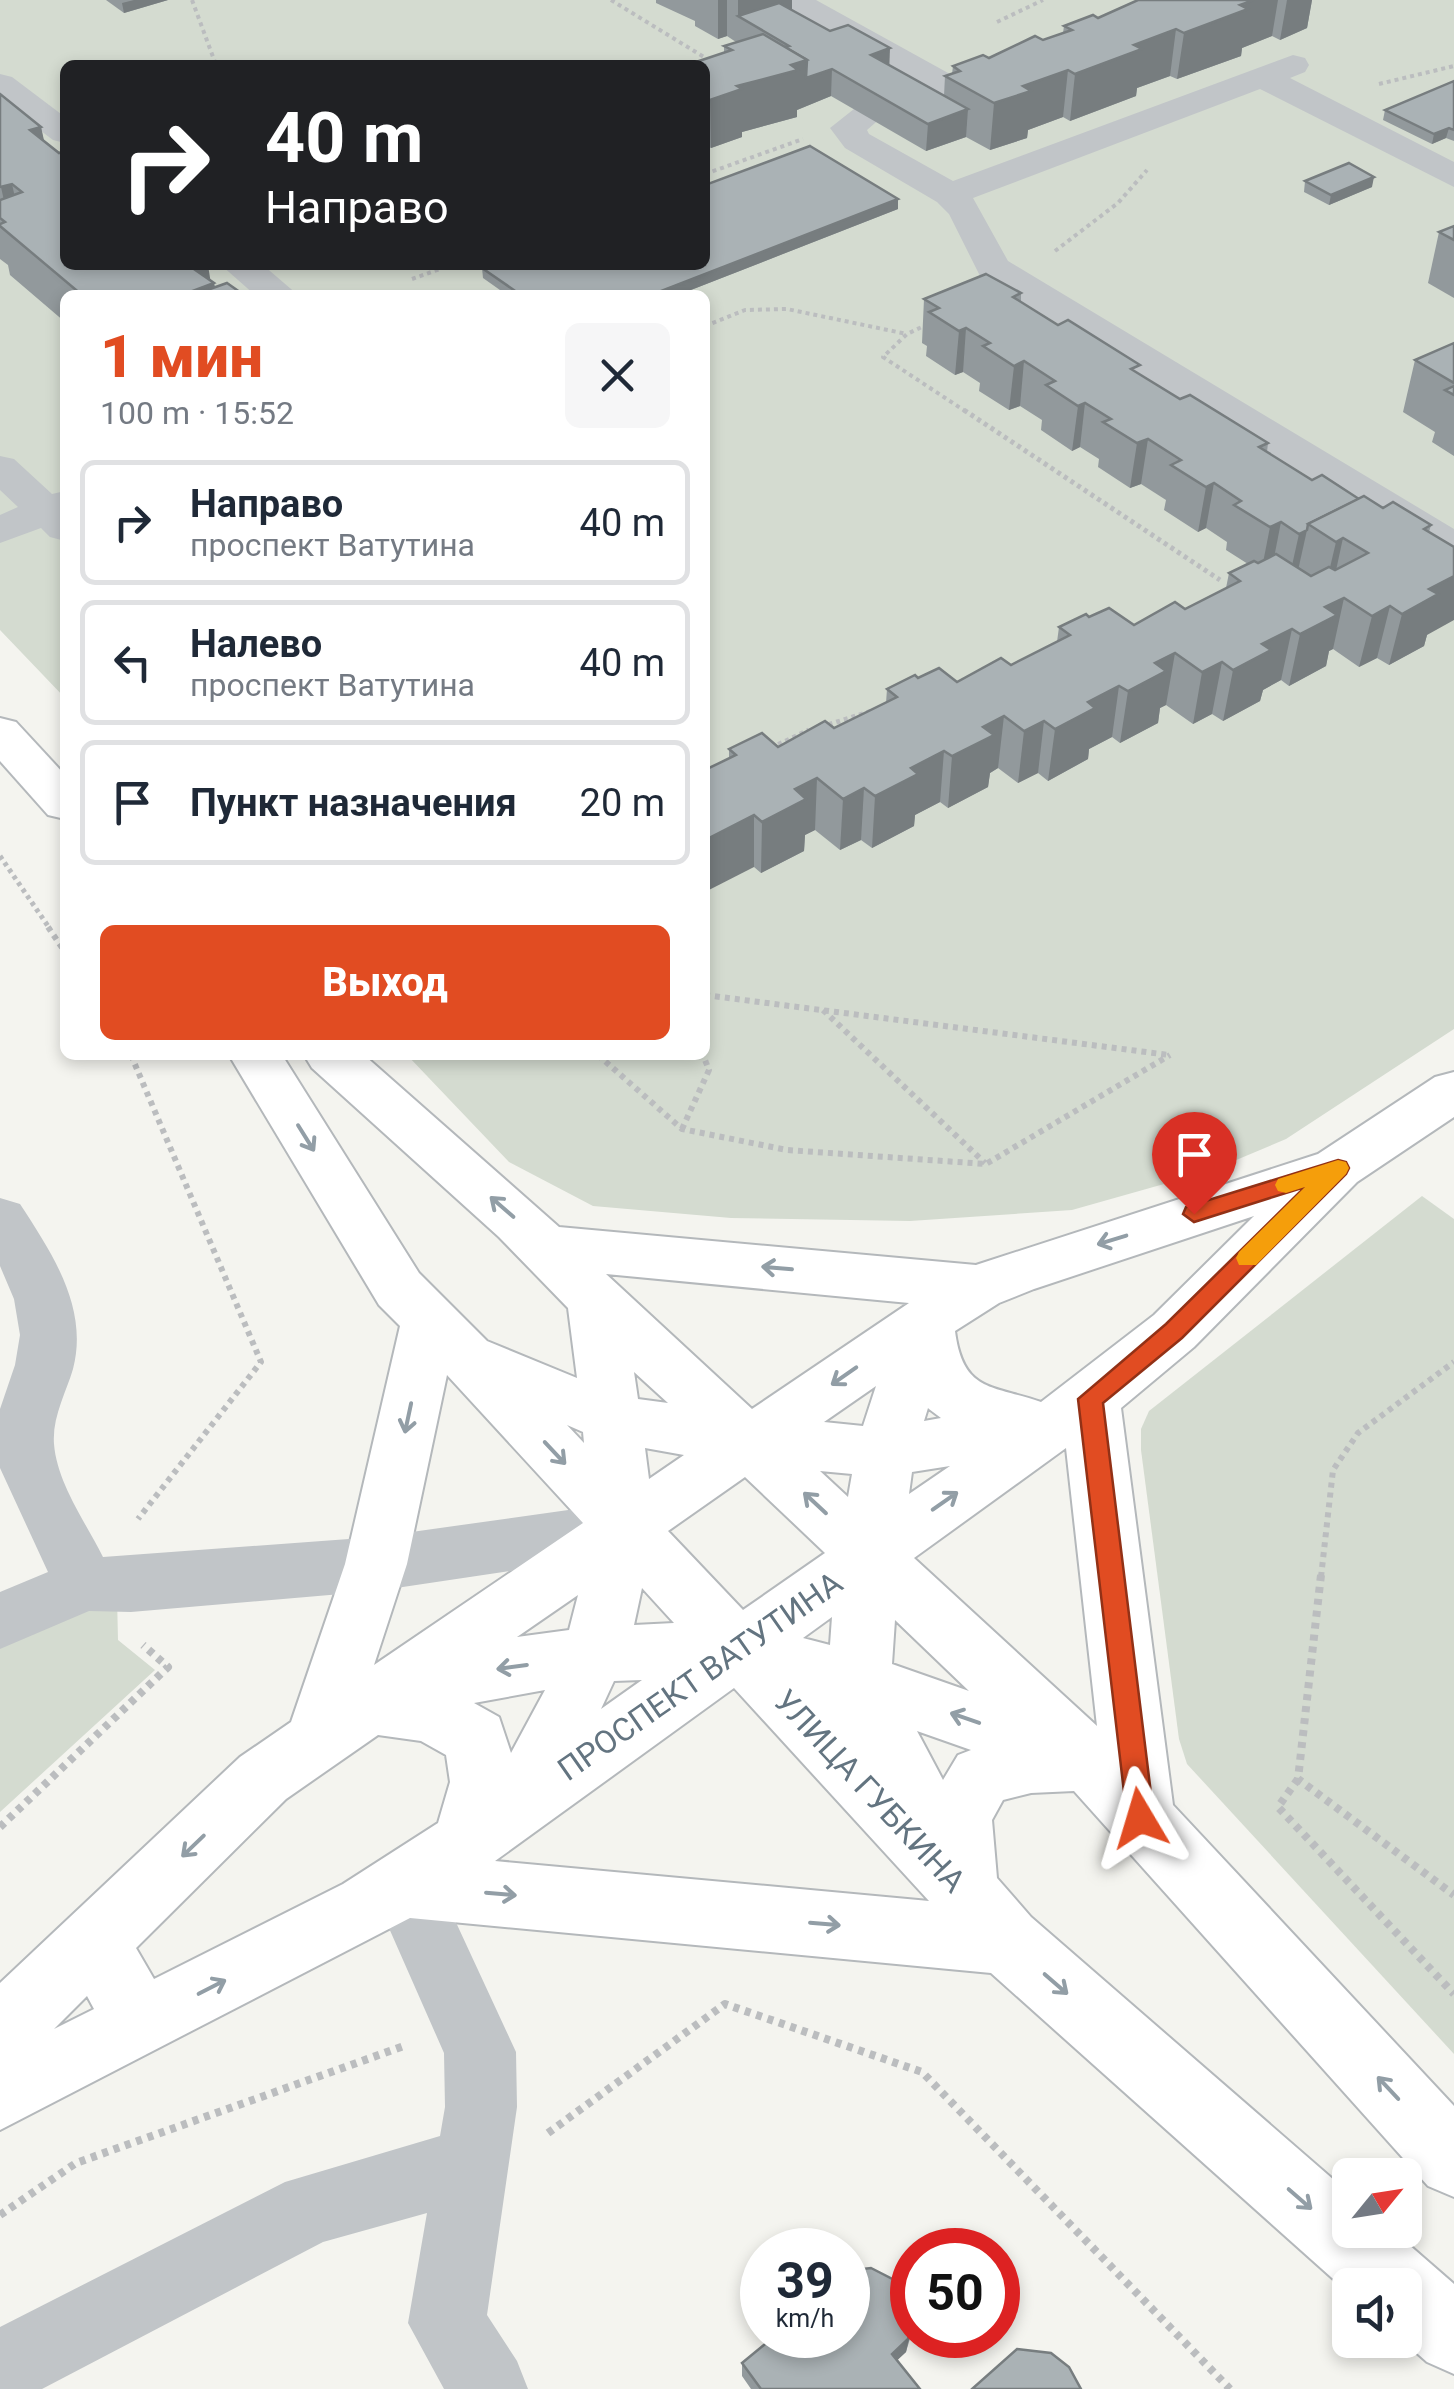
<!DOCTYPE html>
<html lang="ru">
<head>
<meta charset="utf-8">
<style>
	:root { --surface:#fff; --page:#f6f6f7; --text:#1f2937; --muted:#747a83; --line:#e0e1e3; --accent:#e14c22 }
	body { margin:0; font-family:Roboto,sans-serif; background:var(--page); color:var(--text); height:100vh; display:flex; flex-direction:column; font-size:38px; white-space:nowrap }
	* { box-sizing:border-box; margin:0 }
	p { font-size:32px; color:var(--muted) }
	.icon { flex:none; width:55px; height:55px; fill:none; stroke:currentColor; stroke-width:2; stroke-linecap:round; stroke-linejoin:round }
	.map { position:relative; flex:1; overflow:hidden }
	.sheet { position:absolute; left:60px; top:290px; width:650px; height:770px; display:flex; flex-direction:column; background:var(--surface); border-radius:15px; box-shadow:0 5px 15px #0003 }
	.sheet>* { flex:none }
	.banner { position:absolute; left:60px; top:60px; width:650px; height:210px; border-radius:15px; box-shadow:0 5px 15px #0003; background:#202124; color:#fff; overflow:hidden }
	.needle { width:65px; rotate:60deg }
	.controls { position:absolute; left:1332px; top:2158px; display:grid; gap:20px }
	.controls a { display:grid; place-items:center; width:90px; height:90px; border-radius:15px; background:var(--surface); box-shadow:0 5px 15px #0003; font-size:50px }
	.speed { position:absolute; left:740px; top:2228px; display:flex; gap:20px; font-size:50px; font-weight:700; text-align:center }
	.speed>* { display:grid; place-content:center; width:130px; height:130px; border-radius:50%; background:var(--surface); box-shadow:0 5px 15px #0003; line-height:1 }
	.speed small { font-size:25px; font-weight:400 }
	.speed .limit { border:15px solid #d22; background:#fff; color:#111 }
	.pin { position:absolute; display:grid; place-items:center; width:85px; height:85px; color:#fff; margin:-102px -42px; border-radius:50% 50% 50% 0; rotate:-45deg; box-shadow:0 0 10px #0007 }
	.pin .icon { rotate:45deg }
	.me { position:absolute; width:110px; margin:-55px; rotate:353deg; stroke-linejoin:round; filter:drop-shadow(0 0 8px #0008) }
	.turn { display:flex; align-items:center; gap:35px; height:210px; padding:0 40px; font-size:45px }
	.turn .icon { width:130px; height:130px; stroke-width:2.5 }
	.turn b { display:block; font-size:70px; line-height:85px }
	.round { display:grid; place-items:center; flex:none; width:105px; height:105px; border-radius:15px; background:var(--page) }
	.summary { display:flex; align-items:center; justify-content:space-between; height:170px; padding:0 40px }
	h1 { font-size:60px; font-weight:800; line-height:75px; color:var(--accent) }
	.action { display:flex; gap:20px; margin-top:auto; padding:20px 40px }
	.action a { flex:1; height:115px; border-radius:15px; background:var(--accent); color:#fff; font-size:40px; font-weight:800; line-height:115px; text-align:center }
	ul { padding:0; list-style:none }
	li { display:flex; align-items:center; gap:30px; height:125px; margin:0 20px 15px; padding:0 20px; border:5px solid var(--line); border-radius:15px }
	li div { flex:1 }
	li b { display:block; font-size:38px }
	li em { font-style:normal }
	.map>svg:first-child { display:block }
	.green { fill:#d4dbd0; fill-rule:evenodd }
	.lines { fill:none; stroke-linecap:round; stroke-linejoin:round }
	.major-casing { stroke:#b4b8bb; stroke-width:4 }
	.path-far3 { stroke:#bbbdbf; stroke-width:4; stroke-dasharray:4 4; stroke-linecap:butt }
	.path-far2 { stroke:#bbbdbf; stroke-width:5; stroke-dasharray:4 4; stroke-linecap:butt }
	.path-far1 { stroke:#bbbdbf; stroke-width:6; stroke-dasharray:5 5; stroke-linecap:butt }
	.path { stroke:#bbbdbf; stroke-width:8; stroke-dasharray:6 6; stroke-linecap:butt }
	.minor { fill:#c1c5c8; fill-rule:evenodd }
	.major { fill:#fff; fill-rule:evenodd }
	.wall { fill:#92999c }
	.shaded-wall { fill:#777d7f }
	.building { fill:#aab2b5; stroke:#777d7f; stroke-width:2.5 }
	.oneway { stroke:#929ea6 }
	.route { fill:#e14c22; stroke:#923116; stroke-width:2.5 }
	.slow { fill:#f59e0b }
	.labels { text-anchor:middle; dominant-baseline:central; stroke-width:10; stroke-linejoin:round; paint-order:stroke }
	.street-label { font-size:32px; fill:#637480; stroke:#fff }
</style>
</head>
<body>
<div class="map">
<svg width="1454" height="2389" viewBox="0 0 1454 2389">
	<rect width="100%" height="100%" fill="#f4f4ef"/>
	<g class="green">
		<path d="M0,0H1454V1029L1286,1139L1210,1171L1072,1210L910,1221L731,1218L593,1206L509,1162L407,1055H705V295H65V698L0,630ZM65,65H705V265H65Z"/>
		<polygon points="1422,1196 1454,1219 1454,2054 1187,1764 1179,1739 1141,1450 1141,1429 1149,1411"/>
		<polygon points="117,1596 118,1640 155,1670 0,1812 0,1632"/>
	</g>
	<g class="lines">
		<defs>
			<g id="major">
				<polygon points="0,718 16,722 65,775 65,819 48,815 0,761"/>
				<path d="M229,1055H282L419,1273L487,1341L577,1378L568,1308L499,1237L312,1068L304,1055H364L559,1227L976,1265L1318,1154L1435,1077L1454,1072V1117L1357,1182L1194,1347L1121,1408L1173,1805L1454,2106V2197L1428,2186L1074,1791L1031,1793L1003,1800L992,1820L997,1878L1031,1917L1350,2194V2230H1392L1454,2284V2374L1427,2362L1402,2340H1405V2285H1350V2294L991,1973L410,1918L0,2130V1983L240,1757L291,1722L345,1564L400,1326L379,1305ZM1254,1216L1154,1315L1041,1402C993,1385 963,1393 955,1331L999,1303L1034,1289ZM606,1274L909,1303L752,1409ZM634,1372L668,1403L638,1399ZM447,1375L583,1523L374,1665L407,1564ZM876,1386L863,1426L824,1422ZM928,1408L929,1409L941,1418L924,1421ZM567,1425L583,1432L584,1443ZM645,1448L684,1455L649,1479ZM1066,1448L1097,1726L914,1558ZM950,1466L909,1494L912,1472ZM820,1471L852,1474L848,1497ZM745,1477L825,1553L743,1610L668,1531ZM642,1588L674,1623L634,1625ZM578,1595L569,1630L517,1637ZM832,1617L830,1645L803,1638ZM895,1620L969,1691L892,1664ZM642,1680L601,1709L614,1681ZM734,1688L929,1901L495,1861ZM545,1690L511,1753L499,1717L474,1703ZM917,1731L971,1750L958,1755L943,1780ZM378,1735L421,1741L446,1755L450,1782L438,1823L343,1884L154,1979L136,1948L286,1799ZM87,1996L94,2009L54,2029Z"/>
			</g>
		</defs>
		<use href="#major" class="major-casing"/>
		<g class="path-far3">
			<polyline points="192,0 216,65"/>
			<polyline points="611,0 712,62"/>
			<polyline points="997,22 1043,0"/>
			<polyline points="1379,84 1454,66"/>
			<polyline points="705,174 803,139"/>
			<polyline points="1055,251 1118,203 1147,170"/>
			<polyline points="412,279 451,265"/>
			<polyline points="928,324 907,334 883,357 968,413"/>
			<polyline points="705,326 745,310 787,309 907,334"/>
		</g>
		<g class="path-far2">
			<polyline points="964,410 1220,580"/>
			<polyline points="821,727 872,711"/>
			<polyline points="771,748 809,730"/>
			<polyline points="0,856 50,929"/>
		</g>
		<g class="path-far1">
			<polyline points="48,927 65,952"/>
			<polyline points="705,995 1169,1055"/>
			<polyline points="823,1010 985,1163"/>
			<polyline points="131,1055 261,1362 138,1519"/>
			<polyline points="598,1055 682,1129 787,1150 986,1164 1170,1055"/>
			<polyline points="682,1129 709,1070 703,1055"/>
			<polyline points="1321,1577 1333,1470 1358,1433 1454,1362"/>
		</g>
		<g class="path">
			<polyline points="1321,1575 1298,1779 1454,1895"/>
			<polyline points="1298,1779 1278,1807 1454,1994"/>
			<polyline points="0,1827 168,1667 143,1645"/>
			<polyline points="548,2133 725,2004 922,2072 1230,2389"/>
			<polyline points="0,2215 76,2163 404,2046"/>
		</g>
		<g class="minor">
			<path d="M777,0H816L959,79L964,86C952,103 912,114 893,109L888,102L893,95L920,85L782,7Z"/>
			<polygon points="1293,55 1305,58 1309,65 1305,72 1290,78 1454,162 1454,187 1260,89 973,198 1008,261 1454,529 1454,560 1439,556 980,276 949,214 937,202 845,148 830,128 854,109 878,109 883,116 867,130 869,134 953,181"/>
			<polygon points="0,74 12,77 65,117 65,143 53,140 0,100"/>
			<polygon points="221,265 263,265 298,295 255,295"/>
			<polygon points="0,456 14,459 52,494 65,491 65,541 50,537 41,528 0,543 0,515 18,507 0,490"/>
			<path d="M0,1198L20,1204C52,1253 89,1308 73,1369C66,1393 52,1417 54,1444C57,1483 86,1523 103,1557L376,1537L625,1502L647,1510L656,1528L647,1546L625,1554L376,1591L131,1612L89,1611L0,1649V1592L48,1572L0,1468V1409L15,1365L20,1335L14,1299L0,1266Z"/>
			<polygon points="404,1853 428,1862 516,2052 517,2107 487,2315 517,2361 528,2389 444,2389 408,2323 427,2213 323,2242 42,2389 0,2389 0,2327 285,2182 440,2136 445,2107 444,2053 370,1885 380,1862"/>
		</g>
		<use href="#major" class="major"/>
	</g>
	<g class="wall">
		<polygon points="106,0 168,0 124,13"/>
		<polygon points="656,0 792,0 792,10 944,96 945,76 952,74 953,66 989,58 1063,33 1064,26 1098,18 1153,0 1312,0 1307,28 1280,40 1272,36 1242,48 1241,56 1177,79 1170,76 1137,88 1136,96 1070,121 1063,117 1028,130 1027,138 990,150 966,137 926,151 831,96 797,110 797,117 742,132 742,137 711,148 705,145 705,65 724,53 724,46 736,42 727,36 718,39 695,26 695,21 656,3"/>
		<polygon points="1454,81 1454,141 1446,138 1432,144 1383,120 1385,110"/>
		<polygon points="0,94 41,127 65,265 211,281 214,283 215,287 244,295 65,295 65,322 10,275 8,265 0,259"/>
		<polygon points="1305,181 1372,187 1329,205 1304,192"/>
		<polygon points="898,199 898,209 678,295 507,295 483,278 482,268"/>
		<polygon points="1454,226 1454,298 1428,283 1439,232"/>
		<polygon points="1021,293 1021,302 1180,399 1268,443 1267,452 1312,480 1359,499 1431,525 1429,532 1427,635 1424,646 1389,665 1377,658 1359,667 1333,649 1329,651 1326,666 1289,686 1281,680 1263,690 1260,701 1223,721 1212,714 1193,724 1166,705 1160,708 1158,723 1120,743 1112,737 1089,749 1088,759 1048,781 1038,773 1018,783 998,768 990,773 988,787 948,808 940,802 915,815 914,826 872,848 861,840 840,850 815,830 805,835 804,851 761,873 754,867 707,769 729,759 729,749 778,747 834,728 886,703 887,689 918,678 957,682 1011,665 1057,642 1059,627 1089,617 1134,625 1185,609 1226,588 1229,573 1248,564 1226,550 1227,542 1206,528 1198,532 1164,510 1166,500 1141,484 1130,488 1098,467 1099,459 1080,447 1072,451 1041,430 1042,420 1020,406 1009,410 979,391 980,383 963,372 955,375 926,356 927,346 922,343 924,299"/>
		<polygon points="1454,343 1454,456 1432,442 1435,432 1403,412 1415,360"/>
		<polygon points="911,2335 906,2352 897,2360 920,2389 751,2389 742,2376 742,2363"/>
	</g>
	<g class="shaded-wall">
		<polygon points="134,0 168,0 124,13 122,3"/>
		<polygon points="718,0 727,0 727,36 718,39"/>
		<polygon points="738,0 792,0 792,25 738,16 738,43"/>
		<polygon points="1254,0 1278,0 1272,36 1242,48 1241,56 1177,79 1184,33"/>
		<polygon points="1287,0 1312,0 1307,28 1280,40"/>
		<polygon points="1176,29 1170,76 1137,88 1136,96 1070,121 1075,74 1134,45"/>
		<polygon points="890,48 889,75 871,55"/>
		<polygon points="807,60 832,69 831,96 797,110 797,117 742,132 742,137 711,148 710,100 737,86"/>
		<polygon points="1068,70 1063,117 1028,130 1027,138 990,150 994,103 1023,86"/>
		<polygon points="968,109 966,137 926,151 928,124"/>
		<polygon points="41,127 52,176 30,130"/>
		<polygon points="1449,128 1446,138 1432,144 1434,134"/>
		<polygon points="1374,177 1372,187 1329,205 1331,195"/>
		<polygon points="12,184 23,234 12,238 1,187"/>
		<polygon points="898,199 898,209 678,295 651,295"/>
		<polygon points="201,265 208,265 211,284 214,283 216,295 182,295 194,269"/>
		<polygon points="966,328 963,372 955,375 959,331"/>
		<polygon points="1024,361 1020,406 1009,410 1014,366"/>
		<polygon points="1085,403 1080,447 1072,451 1078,406"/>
		<polygon points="1148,439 1141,484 1130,488 1137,443"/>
		<polygon points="1214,483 1206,528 1198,532 1206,487"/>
		<polygon points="1281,522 1272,568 1261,573 1270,527"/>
		<polygon points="1307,530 1297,575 1289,579 1299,534"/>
		<polygon points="1343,538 1332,589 1324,593 1336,542"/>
		<polygon points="1454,576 1454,620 1427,635 1424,646 1389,665 1402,614 1429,589"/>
		<polygon points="1344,598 1333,649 1329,651 1326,666 1289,686 1300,634 1325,607"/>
		<polygon points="1390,606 1377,658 1359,667 1372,616"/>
		<polygon points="1292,629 1281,680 1263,690 1260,701 1223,721 1233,670 1262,644"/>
		<polygon points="1175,653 1166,705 1160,708 1158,723 1120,743 1128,691 1155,663"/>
		<polygon points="1222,662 1212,714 1193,724 1202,672"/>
		<polygon points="1119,686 1112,737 1089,749 1088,759 1048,781 1055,729 1088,702"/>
		<polygon points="1004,716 998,768 990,773 988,787 948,808 952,756 983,727"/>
		<polygon points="1044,721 1038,773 1018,783 1024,731"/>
		<polygon points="944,751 940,802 915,815 914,826 872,848 875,796 911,768"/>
		<polygon points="817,778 815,830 805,835 804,851 761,873 762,822 795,789"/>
		<polygon points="864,788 861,840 840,850 843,799"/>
		<polygon points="754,815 754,867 705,892 705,840"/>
		<polygon points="912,2324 906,2352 890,2367 892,2354"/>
	</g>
	<g class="building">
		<polygon points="1138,0 1254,0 1240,5 1248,9 1184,33 1176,29 1134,45 1142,49 1075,74 1068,70 1023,86 1031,91 994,103 945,76 960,71 953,66 983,55 989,58 1035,36 1043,40 1072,30 1064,26 1093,15 1098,18"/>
		<polygon points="779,3 830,31 848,25 890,48 871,55 968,109 928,124 832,69 806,78 807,60 785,47 789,46 738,16"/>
		<polygon points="763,34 807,60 791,65 798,70 737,86 742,89 710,100 705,97 705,65 687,65 732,50 724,46"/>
		<polygon points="1454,81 1454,130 1449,128 1434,134 1385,110"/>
		<polygon points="0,94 41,127 30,130 59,153 65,151 65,265 201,265 194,269 214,283 182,295 82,295 0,226 0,224 5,222 0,218 0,200 22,192 12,184 0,187"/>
		<polygon points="810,146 898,199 651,295 521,295 482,268 489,265 705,265 705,185"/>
		<polygon points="1349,163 1374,177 1331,195 1305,181"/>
		<polygon points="1454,226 1454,240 1439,232"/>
		<polygon points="986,274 1021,293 1013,297 1058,325 1068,320 1140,365 1131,369 1180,399 1190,395 1268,443 1259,447 1312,480 1322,475 1359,499 1308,524 1307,530 1299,534 1281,522 1270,527 1234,505 1241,501 1214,483 1206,487 1171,465 1181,460 1148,439 1137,443 1103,422 1111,419 1085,403 1078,406 1046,385 1055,381 1024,361 1014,366 983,346 990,343 966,328 959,331 929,312 939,308 924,299"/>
		<polygon points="227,283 244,295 193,295"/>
		<polygon points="1454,343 1454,383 1415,360"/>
		<polygon points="1454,386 1454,395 1445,390"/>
		<polygon points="1364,496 1383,508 1393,502 1431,525 1424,529 1454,547 1454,576 1429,589 1438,594 1402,614 1390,606 1372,616 1344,598 1325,607 1337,615 1300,634 1292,629 1262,644 1271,650 1233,670 1222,662 1202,672 1175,653 1155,663 1166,671 1128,691 1119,686 1088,702 1095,708 1055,729 1044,721 1024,731 1004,716 983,727 994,735 952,756 944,751 911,768 918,774 875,796 864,788 843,799 817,778 795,789 806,799 762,822 754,815 705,840 705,767 707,769 736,755 729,749 762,733 778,747 825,721 834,728 897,697 887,689 915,675 918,678 939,668 957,682 1001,658 1011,665 1070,635 1059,627 1086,614 1089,617 1109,608 1134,625 1175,602 1185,609 1240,581 1229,573 1254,561 1258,563 1276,554 1311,576 1329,567 1335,570 1368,553 1343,538 1336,542 1308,524"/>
		<polygon points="871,2268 902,2284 911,2302 912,2324 908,2339 892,2354 920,2389 761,2389 742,2363 776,2335 848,2335 848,2275 854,2270"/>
		<polygon points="1017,2349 1051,2353 1069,2367 1081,2389 972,2389"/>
	</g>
	<defs><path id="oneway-shaft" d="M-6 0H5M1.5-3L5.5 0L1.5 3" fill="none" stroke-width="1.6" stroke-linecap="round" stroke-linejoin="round" transform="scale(2.5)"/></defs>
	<g class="oneway">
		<use href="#oneway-shaft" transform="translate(306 1138) rotate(58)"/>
		<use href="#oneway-shaft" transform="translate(502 1207) rotate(-139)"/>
		<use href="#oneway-shaft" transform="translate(1112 1240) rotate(163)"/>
		<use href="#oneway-shaft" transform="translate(777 1268) rotate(-175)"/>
		<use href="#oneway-shaft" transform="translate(844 1376) rotate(145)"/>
		<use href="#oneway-shaft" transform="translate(408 1418) rotate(102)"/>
		<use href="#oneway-shaft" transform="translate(555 1453) rotate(47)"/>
		<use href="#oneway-shaft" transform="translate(945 1501) rotate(-35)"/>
		<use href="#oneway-shaft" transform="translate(815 1503) rotate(-137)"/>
		<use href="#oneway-shaft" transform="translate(512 1667) rotate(172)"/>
		<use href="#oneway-shaft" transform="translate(965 1718) rotate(-161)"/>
		<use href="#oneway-shaft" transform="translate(193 1846) rotate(136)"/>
		<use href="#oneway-shaft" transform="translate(501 1894) rotate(5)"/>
		<use href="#oneway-shaft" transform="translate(825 1924) rotate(5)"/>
		<use href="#oneway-shaft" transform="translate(1056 1984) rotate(41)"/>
		<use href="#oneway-shaft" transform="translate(212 1987) rotate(-27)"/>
		<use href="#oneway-shaft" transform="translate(1388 2088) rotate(-133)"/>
		<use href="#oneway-shaft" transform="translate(1300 2199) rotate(41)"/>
	</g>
	<polygon class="route" points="1338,1160 1346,1162 1349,1168 1346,1174 1182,1338 1103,1403 1154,1818 1150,1827 1140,1831 1131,1827 1127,1818 1078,1399 1166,1324 1305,1187 1194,1222 1183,1214 1186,1207"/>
	<polygon class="slow" points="1338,1160 1346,1162 1349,1168 1346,1174 1256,1265 1239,1265 1236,1258 1239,1252 1305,1187 1286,1193 1278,1191 1275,1185 1278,1179"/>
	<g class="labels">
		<g class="street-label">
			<text transform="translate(700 1676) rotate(-35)">ПРОСПЕКТ ВАТУТИНА</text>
			<text transform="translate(870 1791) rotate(47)">УЛИЦА ГУБКИНА</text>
		</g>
	</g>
</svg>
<div class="controls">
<a><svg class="needle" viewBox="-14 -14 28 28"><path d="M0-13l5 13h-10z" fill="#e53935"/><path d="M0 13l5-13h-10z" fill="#747a83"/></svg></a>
<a><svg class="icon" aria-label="sound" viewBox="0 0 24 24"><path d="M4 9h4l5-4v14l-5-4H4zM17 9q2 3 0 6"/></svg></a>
</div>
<div class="speed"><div>39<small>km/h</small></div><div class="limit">50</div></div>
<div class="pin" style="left:1194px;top:1214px;background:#d93025"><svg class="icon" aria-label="arrive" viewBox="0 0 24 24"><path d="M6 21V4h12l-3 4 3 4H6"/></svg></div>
<svg class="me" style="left:1140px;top:1818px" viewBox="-20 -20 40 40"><path d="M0-17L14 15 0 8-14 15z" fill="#e14c22" stroke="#fff" stroke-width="4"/></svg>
<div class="banner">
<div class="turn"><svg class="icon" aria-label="right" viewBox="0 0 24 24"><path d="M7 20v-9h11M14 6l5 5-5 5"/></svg><div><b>40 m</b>Направо</div></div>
</div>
<section class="sheet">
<div class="summary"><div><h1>1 мин</h1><p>100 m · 15:52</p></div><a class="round"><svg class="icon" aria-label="close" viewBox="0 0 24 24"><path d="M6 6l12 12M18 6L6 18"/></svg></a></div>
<ul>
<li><svg class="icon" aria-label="right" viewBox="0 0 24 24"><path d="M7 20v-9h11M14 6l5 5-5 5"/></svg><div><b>Направо</b><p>проспект Ватутина</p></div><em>40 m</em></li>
<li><svg class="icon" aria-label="left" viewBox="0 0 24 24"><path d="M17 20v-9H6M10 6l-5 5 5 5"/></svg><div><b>Налево</b><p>проспект Ватутина</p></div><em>40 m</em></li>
<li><svg class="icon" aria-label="arrive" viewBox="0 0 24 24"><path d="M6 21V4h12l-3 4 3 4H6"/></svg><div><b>Пункт назначения</b></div><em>20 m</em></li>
</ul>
<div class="action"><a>Выход</a></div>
</section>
</div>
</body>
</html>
